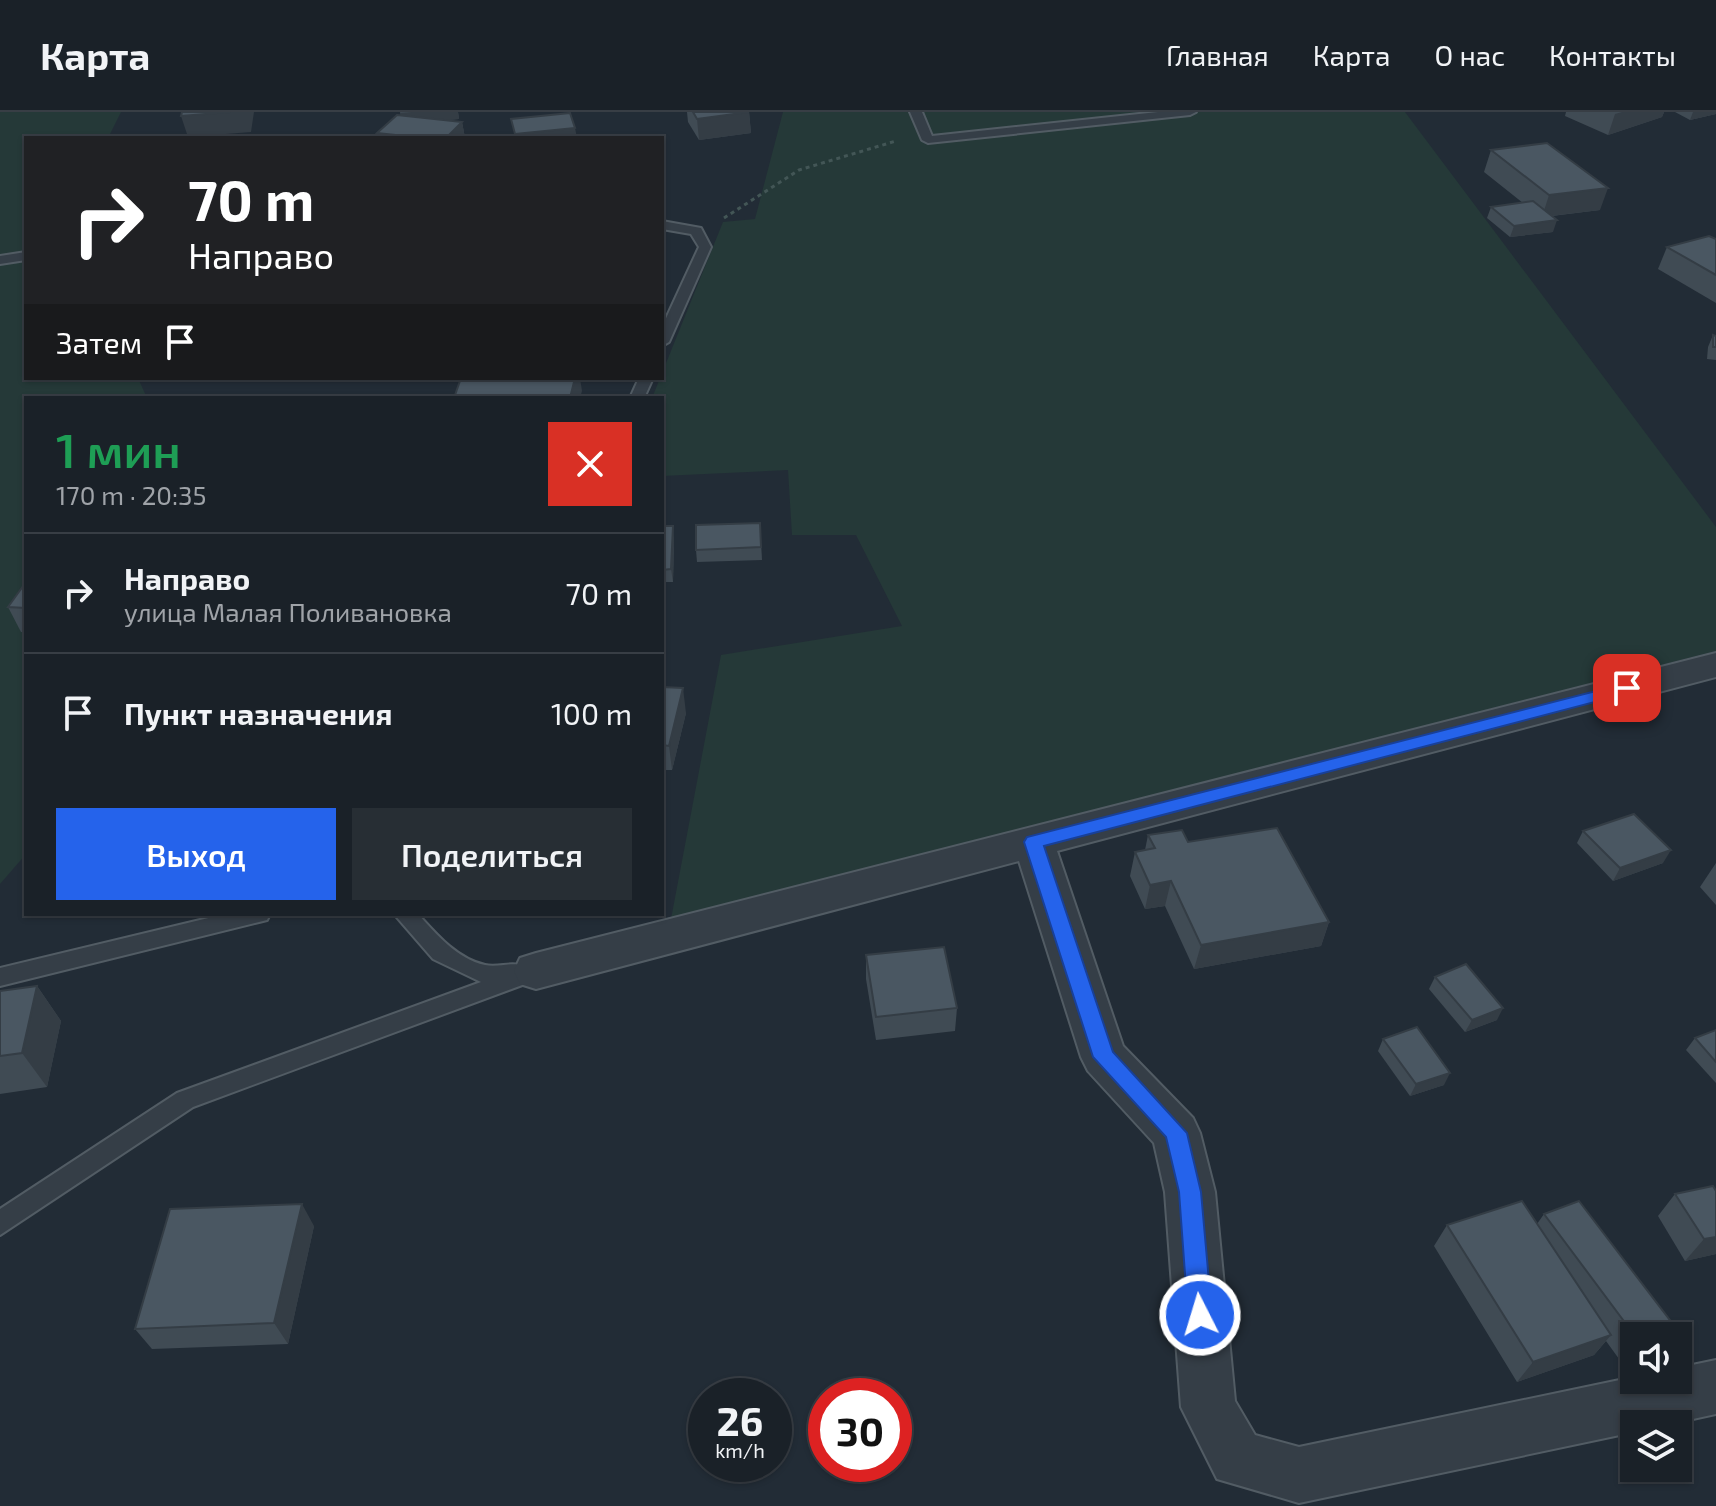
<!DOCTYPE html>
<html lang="ru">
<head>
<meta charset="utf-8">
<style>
	:root { --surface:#1a2128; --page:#272e34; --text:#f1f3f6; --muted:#9fa3a8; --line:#383e45; --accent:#2563eb }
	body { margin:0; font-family:"Exo 2",sans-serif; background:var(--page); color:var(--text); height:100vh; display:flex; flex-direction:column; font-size:30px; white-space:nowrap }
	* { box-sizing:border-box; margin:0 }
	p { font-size:26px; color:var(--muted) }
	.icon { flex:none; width:44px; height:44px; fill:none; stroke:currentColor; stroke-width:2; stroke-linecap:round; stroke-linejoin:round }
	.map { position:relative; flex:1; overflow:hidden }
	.sheet { position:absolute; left:24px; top:284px; width:640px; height:520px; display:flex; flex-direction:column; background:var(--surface); border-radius:0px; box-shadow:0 2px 6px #0004,0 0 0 2px var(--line) }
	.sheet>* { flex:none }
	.banner { position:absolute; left:24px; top:24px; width:640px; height:244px; border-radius:0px; box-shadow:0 2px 6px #0004,0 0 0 2px var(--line); background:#202124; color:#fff; overflow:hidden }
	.controls { position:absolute; left:1620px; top:1210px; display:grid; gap:16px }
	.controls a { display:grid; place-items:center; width:72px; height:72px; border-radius:0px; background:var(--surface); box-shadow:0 2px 6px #0004,0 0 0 2px var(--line); font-size:40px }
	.speed { position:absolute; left:688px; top:1266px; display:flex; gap:16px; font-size:40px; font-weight:700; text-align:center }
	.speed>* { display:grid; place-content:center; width:104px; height:104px; border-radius:50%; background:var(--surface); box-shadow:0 2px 6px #0004,0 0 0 2px var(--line); line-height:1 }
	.speed small { font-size:20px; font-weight:400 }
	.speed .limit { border:12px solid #d22; background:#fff; color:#111 }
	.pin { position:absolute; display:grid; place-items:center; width:68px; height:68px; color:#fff; margin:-34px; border-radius:16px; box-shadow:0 4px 12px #0006 }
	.me { position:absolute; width:88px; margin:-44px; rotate:355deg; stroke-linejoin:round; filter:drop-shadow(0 0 6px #0008) }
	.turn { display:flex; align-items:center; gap:28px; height:168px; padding:0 32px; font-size:36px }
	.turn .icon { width:104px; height:104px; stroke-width:2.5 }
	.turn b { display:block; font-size:56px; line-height:68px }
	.then { display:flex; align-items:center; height:76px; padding:0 32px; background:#0003; gap:16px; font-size:30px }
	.round { display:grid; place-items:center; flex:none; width:84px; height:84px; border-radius:0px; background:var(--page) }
	.headline { display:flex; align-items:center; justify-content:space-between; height:136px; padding:0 32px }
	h1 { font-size:48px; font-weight:600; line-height:60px; color:#1e9e55 }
	.action { display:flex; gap:16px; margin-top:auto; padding:16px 32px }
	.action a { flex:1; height:92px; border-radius:0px; background:var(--accent); color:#fff; font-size:32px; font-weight:600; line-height:92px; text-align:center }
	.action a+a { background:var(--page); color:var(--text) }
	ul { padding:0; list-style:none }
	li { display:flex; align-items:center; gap:24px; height:120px; padding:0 32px; border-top:2px solid var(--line) }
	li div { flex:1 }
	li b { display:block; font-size:30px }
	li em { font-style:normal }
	header { display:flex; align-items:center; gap:48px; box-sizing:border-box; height:112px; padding:0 40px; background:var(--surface); border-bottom:2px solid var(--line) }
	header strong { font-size:38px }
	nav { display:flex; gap:44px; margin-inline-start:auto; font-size:28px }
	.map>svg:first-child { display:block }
	.green { fill:#253938 }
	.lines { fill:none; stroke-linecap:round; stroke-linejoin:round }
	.lane-casing { stroke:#525c64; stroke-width:4 }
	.street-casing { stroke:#525c64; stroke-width:4 }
	.path { stroke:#435656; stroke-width:3; stroke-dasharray:4 4; stroke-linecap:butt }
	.lane { fill:#353e47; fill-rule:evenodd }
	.street { fill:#353e47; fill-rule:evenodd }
	.wall { fill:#404b54 }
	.shaded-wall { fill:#343d45 }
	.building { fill:#4a5762; stroke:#343d45; stroke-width:2 }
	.route { fill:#2563eb; stroke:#184099; stroke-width:2 }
</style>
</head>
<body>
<header>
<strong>Карта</strong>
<nav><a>Главная</a><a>Карта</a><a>О нас</a><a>Контакты</a></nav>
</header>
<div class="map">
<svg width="1716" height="1394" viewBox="0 0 1716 1394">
	<rect width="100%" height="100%" fill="#222c36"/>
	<g class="green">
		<polygon points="0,0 121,0 108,26 26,26 26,266 138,266 147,286 26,286 26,742 0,772"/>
		<polygon points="783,0 1405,0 1716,415 1716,539 671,807 721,543 902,514 856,423 792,423 788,358 662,364 662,286 652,286 723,110 755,107"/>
	</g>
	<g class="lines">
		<defs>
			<g id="lane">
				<polygon points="910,0 922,0 932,24 1158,0 1196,0 1190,3 928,31 922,28"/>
				<polygon points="662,109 701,116 711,135 669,230 662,234 662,215 699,135 691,122 662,117"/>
				<polygon points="26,140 26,148 0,152 0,144"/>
				<polygon points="639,266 653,266 644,286 630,286"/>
				<polygon points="225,802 270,802 267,808 259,810 0,874 0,856"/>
				<path d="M394,802H418C436,822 457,847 485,853C499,856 511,849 524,854L536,850L544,853L547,859L544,865L193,995L0,1123V1097L177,981L481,870L433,847Z"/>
			</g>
			<polygon id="street" points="1716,541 1716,565 1057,739 1123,934 1193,1006 1200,1021 1215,1080 1235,1289 1255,1323 1299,1335 1634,1265 1634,1268 1678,1268 1678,1256 1716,1248 1716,1302 1670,1312 1634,1312 1634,1320 1299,1391 1217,1367 1181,1295 1165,1080 1154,1031 1088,959 1081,945 1019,749 536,877 520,872 514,859 520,846 536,841"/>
		</defs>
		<use href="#lane" class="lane-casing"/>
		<use href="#street" class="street-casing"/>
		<polyline class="path" points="724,106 799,58 896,29"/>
		<use href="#lane" class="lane"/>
		<use href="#street" class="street"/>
	</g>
	<g class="wall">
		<polygon points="400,0 458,0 459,7 446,8 462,10 465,26 378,26 377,21 401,4"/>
		<polygon points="687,0 749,0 751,21 699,28 688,10"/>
		<polygon points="1566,0 1664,0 1662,5 1608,23 1565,4"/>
		<polygon points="1675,0 1716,0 1716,2 1690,8"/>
		<polygon points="1491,38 1600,98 1552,104 1553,120 1510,125 1487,106 1491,95 1523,91 1484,60"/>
		<polygon points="1716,127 1716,191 1658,157 1667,135"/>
		<polygon points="1713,223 1716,224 1716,248 1707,247 1708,235"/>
		<polygon points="760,411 762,448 697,450 696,438"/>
		<polygon points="662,414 674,426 673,470 662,470"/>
		<polygon points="26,470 26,520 21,520 8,495"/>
		<polygon points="662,575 686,601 672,658 662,658"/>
		<polygon points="1583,719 1663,751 1613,769 1577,731"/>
		<polygon points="1148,723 1188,730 1329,810 1321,834 1194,857 1165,794 1145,797 1130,764 1135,740 1145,738"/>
		<polygon points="1716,751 1716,793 1700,775"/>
		<polygon points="866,843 957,896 955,919 876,928 866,867"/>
		<polygon points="1435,865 1497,908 1465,920 1429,877"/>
		<polygon points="37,874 61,909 47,975 0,982 0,879"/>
		<polygon points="1716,918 1716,971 1686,938 1695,926"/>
		<polygon points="1383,927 1444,973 1410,984 1378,939"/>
		<polygon points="1716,1079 1716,1142 1685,1149 1658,1104 1675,1082"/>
		<polygon points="1544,1102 1678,1224 1634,1224 1634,1256 1627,1258 1606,1229 1594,1243 1517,1270 1434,1134 1447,1113 1537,1112"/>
		<polygon points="314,1114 288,1232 152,1237 135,1217"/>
	</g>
	<g class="shaded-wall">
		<polygon points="230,0 254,0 251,20 188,25 181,4"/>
		<polygon points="412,0 458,0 459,7 403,12 400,1"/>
		<polygon points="749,0 751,21 699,28 697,7"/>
		<polygon points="1622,0 1664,0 1662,5 1608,23 1615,2"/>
		<polygon points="1693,0 1716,0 1716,2 1690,8"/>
		<polygon points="462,10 465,26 446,26"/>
		<polygon points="575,16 577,26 516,26 515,22"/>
		<polygon points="1608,76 1600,98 1542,105 1549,83"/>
		<polygon points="1557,108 1553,120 1510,125 1514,114"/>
		<polygon points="575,266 580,266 582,279 580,286 570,286"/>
		<polygon points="673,414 674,426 673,470 671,457"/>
		<polygon points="683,576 686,601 672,658 669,634"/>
		<polygon points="1671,738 1663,751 1613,769 1620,756"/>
		<polygon points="1171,769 1165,794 1145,797 1150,773"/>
		<polygon points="1329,810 1321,834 1194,857 1201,833"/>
		<polygon points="37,874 61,909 47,975 22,941"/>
		<polygon points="1503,896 1497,908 1465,920 1472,908"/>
		<polygon points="1450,961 1444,973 1410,984 1416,972"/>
		<polygon points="302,1092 314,1114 288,1232 274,1211"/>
		<polygon points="1716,1125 1716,1142 1685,1149 1704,1127"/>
		<polygon points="1611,1223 1594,1243 1517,1270 1533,1250"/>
	</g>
	<g class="building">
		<polygon points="182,0 230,0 181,4"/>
		<polygon points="693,0 749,0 697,7"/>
		<polygon points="570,1 575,16 515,22 511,7"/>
		<polygon points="397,3 462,10 446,26 423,26 377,21"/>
		<polygon points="652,24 653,26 629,26"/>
		<polygon points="1547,31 1608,76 1549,83 1491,38"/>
		<polygon points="1533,89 1557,108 1514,114 1491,95"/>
		<polygon points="1709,124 1716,127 1716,163 1667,135"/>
		<polygon points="1713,223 1716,224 1716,235 1713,235"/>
		<polygon points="461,266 575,266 570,286 454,286"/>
		<polygon points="760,411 761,435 696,438 696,413"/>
		<polygon points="662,414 673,414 671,457 662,458"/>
		<polygon points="26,470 26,496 8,495"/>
		<polygon points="662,575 683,576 669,634 662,633"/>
		<polygon points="1634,702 1671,738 1620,756 1583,719"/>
		<polygon points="1277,716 1329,810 1201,833 1171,769 1150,773 1135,740 1155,736 1148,723 1182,718 1188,730"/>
		<polygon points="944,835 957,896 876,905 866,843"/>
		<polygon points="1466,852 1503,896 1472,908 1435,865"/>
		<polygon points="37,874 22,941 0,944 0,879"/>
		<polygon points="1417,915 1450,961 1416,972 1383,927"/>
		<polygon points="1716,918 1716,950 1695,926"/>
		<polygon points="1713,1074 1716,1079 1716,1125 1704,1127 1675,1082"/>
		<polygon points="1522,1089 1611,1223 1533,1250 1447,1113"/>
		<polygon points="1579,1089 1682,1224 1678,1225 1678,1224 1635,1224 1544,1102"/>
		<polygon points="302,1092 274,1211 135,1217 170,1097"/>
	</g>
	<polygon class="route" points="1627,571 1635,576 1633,580 1044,734 1113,940 1187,1021 1201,1080 1212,1203 1209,1211 1200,1214 1192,1211 1188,1203 1179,1080 1166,1025 1093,945 1024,730 1027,725"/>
</svg>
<div class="controls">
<a><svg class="icon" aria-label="sound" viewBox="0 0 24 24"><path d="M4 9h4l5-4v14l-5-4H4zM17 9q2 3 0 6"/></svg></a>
<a><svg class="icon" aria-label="layers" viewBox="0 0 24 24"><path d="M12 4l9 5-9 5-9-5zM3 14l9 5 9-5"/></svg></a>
</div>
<div class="speed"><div>26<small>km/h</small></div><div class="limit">30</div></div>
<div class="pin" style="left:1627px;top:576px;background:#d93025"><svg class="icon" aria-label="arrive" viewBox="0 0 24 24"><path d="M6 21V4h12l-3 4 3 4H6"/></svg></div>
<svg class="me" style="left:1200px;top:1203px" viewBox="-20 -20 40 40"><circle r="17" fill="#2563eb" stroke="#fff" stroke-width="3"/><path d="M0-11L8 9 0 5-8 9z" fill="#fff"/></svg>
<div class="banner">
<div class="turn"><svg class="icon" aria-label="right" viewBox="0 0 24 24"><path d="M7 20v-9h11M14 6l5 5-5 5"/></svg><div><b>70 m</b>Направо</div></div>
<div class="then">Затем<svg class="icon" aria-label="arrive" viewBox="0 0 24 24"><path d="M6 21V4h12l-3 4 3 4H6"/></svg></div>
</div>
<section class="sheet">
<div class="headline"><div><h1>1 мин</h1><p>170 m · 20:35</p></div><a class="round" style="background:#d93025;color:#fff"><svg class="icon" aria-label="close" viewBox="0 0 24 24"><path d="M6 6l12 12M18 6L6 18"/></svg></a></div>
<ul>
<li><svg class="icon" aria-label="right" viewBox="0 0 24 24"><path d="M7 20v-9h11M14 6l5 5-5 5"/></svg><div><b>Направо</b><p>улица Малая Поливановка</p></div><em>70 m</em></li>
<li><svg class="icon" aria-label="arrive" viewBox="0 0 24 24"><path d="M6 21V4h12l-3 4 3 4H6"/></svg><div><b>Пункт назначения</b></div><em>100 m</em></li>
</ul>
<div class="action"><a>Выход</a><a>Поделиться</a></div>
</section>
</div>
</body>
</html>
